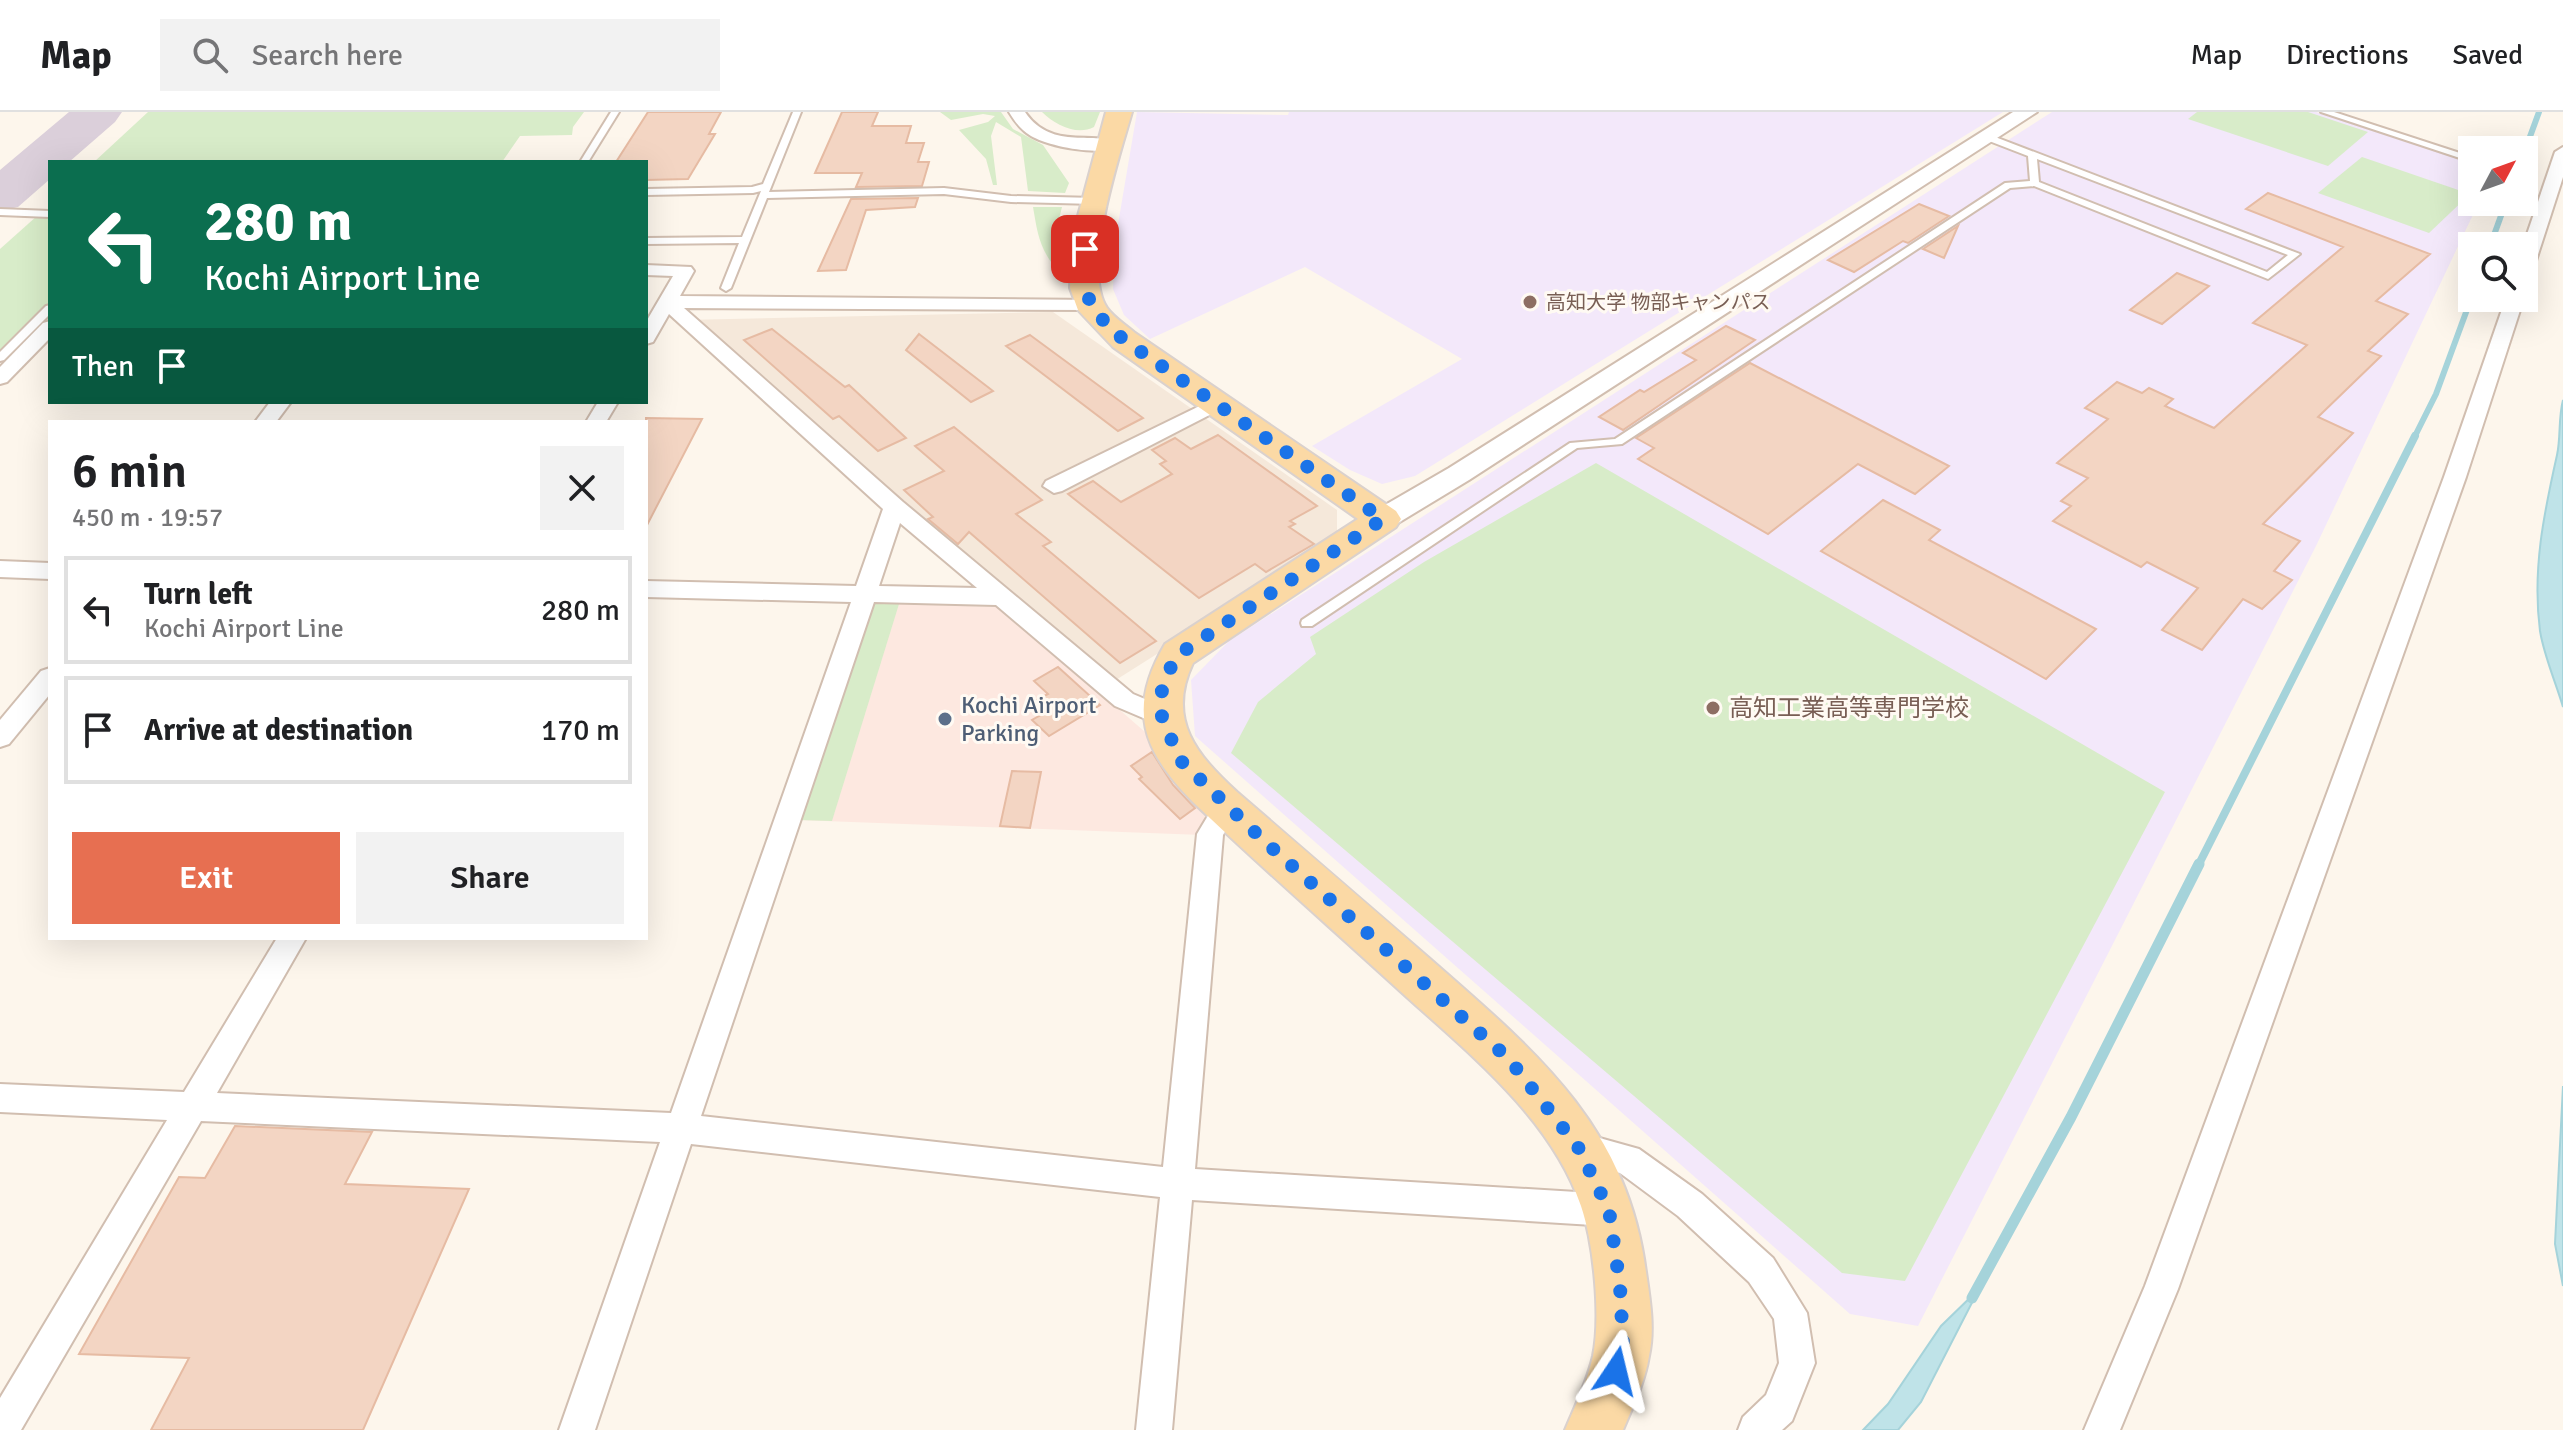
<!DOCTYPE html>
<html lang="en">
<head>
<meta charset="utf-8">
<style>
	:root { --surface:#fff; --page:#f2f2f2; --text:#202124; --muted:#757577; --line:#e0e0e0; --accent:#e76f51 }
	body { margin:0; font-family:Signika,"Noto Sans JP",sans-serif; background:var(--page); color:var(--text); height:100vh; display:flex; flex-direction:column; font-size:30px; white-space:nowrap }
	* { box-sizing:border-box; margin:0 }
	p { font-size:26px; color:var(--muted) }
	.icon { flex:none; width:44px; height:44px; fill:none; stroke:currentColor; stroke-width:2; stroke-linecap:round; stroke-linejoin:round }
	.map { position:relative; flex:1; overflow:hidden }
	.panel { position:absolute; left:48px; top:308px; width:600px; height:520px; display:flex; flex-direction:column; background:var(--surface); border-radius:0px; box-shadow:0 8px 32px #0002 }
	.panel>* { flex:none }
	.top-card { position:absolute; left:48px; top:48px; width:600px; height:244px; border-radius:0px; box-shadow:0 8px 32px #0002; background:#0b6e4f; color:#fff; overflow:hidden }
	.needle { width:52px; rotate:49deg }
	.tools { position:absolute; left:2458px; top:24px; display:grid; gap:16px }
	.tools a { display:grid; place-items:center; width:80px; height:80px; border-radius:0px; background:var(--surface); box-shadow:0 8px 32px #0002; font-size:40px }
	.pin { position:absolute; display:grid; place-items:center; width:68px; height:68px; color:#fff; margin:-34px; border-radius:16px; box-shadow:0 4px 12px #0006 }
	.me { position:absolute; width:88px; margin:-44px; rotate:10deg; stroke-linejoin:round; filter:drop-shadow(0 0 6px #0008) }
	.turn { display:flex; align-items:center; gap:28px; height:168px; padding:0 24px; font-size:36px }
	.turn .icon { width:104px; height:104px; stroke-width:2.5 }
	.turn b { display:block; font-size:56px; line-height:68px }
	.then { display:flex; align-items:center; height:76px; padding:0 24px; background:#0003; gap:16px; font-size:30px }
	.round { display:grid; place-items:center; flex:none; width:84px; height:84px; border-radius:0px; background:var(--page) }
	.head { display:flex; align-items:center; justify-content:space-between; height:136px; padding:0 24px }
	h1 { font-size:48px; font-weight:600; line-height:60px }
	.button { display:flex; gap:16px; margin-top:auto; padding:16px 24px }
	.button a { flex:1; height:92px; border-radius:0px; background:var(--accent); color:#fff; font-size:32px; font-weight:600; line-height:92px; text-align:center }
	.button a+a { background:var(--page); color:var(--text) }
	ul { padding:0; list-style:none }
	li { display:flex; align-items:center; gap:24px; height:108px; margin:0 16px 12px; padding:0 8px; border:4px solid var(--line); border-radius:0px }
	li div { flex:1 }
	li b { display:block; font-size:30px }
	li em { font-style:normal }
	header { display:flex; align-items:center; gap:48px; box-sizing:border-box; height:112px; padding:0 40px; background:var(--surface); border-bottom:2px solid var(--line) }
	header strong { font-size:38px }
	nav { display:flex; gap:44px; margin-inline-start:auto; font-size:28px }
	.search { width:560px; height:72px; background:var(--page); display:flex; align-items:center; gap:20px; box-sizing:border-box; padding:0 28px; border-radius:0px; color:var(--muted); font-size:30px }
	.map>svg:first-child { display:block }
	.residential { fill:#f5e8da }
	.commercial { fill:#fde8e0 }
	.education { fill:#f3e8fa }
	.green { fill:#d8ecc9 }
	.water { fill:#bfe3e8; stroke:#a5d3da; stroke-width:2 }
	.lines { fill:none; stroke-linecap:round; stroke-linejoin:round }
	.stream-far2 { stroke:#a5d3da; stroke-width:6 }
	.stream-far1 { stroke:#a5d3da; stroke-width:8 }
	.stream { stroke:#a5d3da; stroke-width:11 }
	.taxiway { fill:#dbcfda; fill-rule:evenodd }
	.building { fill:#f3d5c3; stroke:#e6bba3; stroke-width:2 }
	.service-casing { stroke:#d1beb0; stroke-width:4 }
	.minor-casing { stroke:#d1beb0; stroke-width:4 }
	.tertiary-casing { stroke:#d1beb0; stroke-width:4 }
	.primary-casing { stroke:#dad1cd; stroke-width:4 }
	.service { fill:#fff; fill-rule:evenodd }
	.minor { fill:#fff; fill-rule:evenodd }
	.tertiary { fill:#fff; fill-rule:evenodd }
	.primary { fill:#fbd9a5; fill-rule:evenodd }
	.route { stroke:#1a73e8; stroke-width:14; stroke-dasharray:0 25.2 }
	.education-dot { fill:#8d6e63; stroke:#fffaf3; stroke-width:3 }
	.service-dot { fill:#5c6f8a; stroke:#fffaf3; stroke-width:3 }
	.labels { text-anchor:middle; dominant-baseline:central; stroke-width:6; stroke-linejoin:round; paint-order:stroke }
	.far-education-label { font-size:20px; fill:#785e54; stroke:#fffaf3; text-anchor:start }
	.service-label { font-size:24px; fill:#4e5e75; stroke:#fffaf3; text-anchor:start }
	.education-label { font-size:24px; fill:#785e54; stroke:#fffaf3; text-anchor:start }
</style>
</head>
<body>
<header>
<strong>Map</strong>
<div class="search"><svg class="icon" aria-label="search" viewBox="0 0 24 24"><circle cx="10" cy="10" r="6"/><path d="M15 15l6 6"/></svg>Search here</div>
<nav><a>Map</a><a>Directions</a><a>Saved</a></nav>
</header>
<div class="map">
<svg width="2563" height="1318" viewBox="0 0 2563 1318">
	<rect width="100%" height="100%" fill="#fdf6ec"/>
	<polygon class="residential" points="1053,200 1337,398 1337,428 1100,578 684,208"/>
	<polygon class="commercial" points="870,491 1001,495 1212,678 1202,723 798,708"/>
	<g class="education">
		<polygon points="1137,0 1288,3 1289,0 2003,0 1415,364 1382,372 1350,358 1312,334 1462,247 1305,155 1150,227 1124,203 1113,177 1115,130"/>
		<polygon points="2052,0 2316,0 2472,51 2472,90 2479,90 2316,434 1918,1214 1850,1202 1195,624 1191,568 1229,529"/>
	</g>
	<g class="green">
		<polygon points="148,0 584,0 573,15 572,23 520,24 502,50 94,50"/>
		<polygon points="940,0 1001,0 1013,17 1043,33 1069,71 1065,81 1028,79 1021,25 996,10 991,24 997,73 993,73 986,47 959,18 988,10 995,4 983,2 951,8"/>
		<path d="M1042,0H1100L1094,15C1077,24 1055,13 1042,0Z"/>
		<polygon points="2197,0 2308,0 2368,20 2328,54 2188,7"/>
		<polygon points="2362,45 2470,82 2429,121 2318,81"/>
		<path d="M1033,95H1062L1055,123V155C1039,136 1037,118 1033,95Z"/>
		<polygon points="37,104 50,104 50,190 0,240 0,137"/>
		<polygon points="1596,351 2165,680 1905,1169 1842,1161 1231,641 1258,590 1316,542 1310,525 1424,450"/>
		<polygon points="870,491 899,492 832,709 798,708"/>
	</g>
	<g class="water">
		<path d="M2563,288V595C2556,571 2544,544 2540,519C2532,458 2544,401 2557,343C2561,325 2558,307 2563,288Z"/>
		<polygon points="2563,974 2563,1174 2555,1132"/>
		<polygon points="1979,1177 1921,1290 1898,1318 1863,1318 1888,1292 1941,1214"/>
	</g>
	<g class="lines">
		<g class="stream-far2">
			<polyline points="2524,41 2539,0"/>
			<polyline points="2490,134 2506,90"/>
			<polyline points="2414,326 2436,282 2472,184"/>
		</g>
		<polyline class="stream-far1" points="2198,754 2415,324"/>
		<polyline class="stream" points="1972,1186 2071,1005 2199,752"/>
		<polygon class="taxiway" points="69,0 122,0 115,10 69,50 50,50 50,67 18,95 0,99 0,58"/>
	</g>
	<g class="building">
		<polygon points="648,0 721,0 709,22 715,22 688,67 646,68 646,50 616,50"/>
		<polygon points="842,0 878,0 872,14 911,14 906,31 924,31 918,50 929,50 922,74 856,75 862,61 815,61"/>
		<polygon points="2268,81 2430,142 2376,189 2408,202 2368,239 2381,244 2318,305 2353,321 2263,412 2300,429 2274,459 2292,468 2262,497 2243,487 2202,538 2162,518 2198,476 2147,450 2141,455 2053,409 2071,394 2061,389 2088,366 2057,351 2108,307 2085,296 2117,270 2142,281 2149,276 2173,287 2165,294 2214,316 2307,233 2253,211 2343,135 2246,97"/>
		<polygon points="918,86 915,95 866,98 846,158 818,159 851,87"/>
		<polygon points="1919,92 1949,104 1908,131 1903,129 1854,160 1828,148"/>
		<polygon points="1958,114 1944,146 1923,137"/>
		<polygon points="2177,161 2209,174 2162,212 2130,198"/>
		<polygon points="1726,214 1755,228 1623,318 1599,305 1640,278 1644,280 1696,248 1683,241"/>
		<polygon points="772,217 845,275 849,273 906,326 878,339 839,304 833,307 744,228"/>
		<polygon points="919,222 993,279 971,290 906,238"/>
		<polygon points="1030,223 1102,276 1143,306 1118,319 1006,234"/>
		<polygon points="1750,251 1949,354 1915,382 1858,352 1768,422 1638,347 1654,336 1636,326"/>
		<polygon points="646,306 702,307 646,415"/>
		<polygon points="954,315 1042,388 1016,402 1051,430 1043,434 1156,529 1120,551 969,420 958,432 928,407 933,405 904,378 944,359 915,334"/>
		<polygon points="1218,323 1317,394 1290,409 1295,412 1289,415 1314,432 1266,460 1255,452 1199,486 1068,382 1093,369 1121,390 1172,362 1160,352 1166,349 1152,338 1175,326 1191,337"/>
		<polygon points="1883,388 1940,418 1929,428 2096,517 2046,567 1821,439"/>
		<polygon points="1058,555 1100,593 1049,624 1032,608 1046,600 1035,589 1048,582 1034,569"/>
		<polygon points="1152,640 1173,673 1195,696 1180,707 1139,667 1142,665 1131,654"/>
		<polygon points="1012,659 1041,660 1030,716 1000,714"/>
		<polygon points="235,1014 372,1020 345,1072 469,1077 363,1318 151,1318 189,1246 79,1242 179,1065 205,1066"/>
	</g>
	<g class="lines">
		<defs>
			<g id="service">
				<polygon points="611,0 619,0 588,50 580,50"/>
				<polygon points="793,0 801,0 769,80 944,76 1011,84 1095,86 1100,89 1095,92 1011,90 944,82 767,86 731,176 726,179 721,176 739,131 646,132 646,126 742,125 761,79 753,81 646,83 646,77 752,75 763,72"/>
				<polygon points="2321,0 2334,0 2472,45 2472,50"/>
				<path d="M1984,23H1990L2300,142L2268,167L2034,74L2010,76L1622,332L1577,336L1312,514H1302L1301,511L1302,508L1570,331L1615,327L2005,71L2030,69L2028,44L1984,27ZM2037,47L2288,143L2267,160L2039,70Z"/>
				<polygon points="0,97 50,99 50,105 0,103"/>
				<polygon points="50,193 50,202 4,248 0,249 0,240 46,194"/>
			</g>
			<g id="minor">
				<path d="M1009,0H1025C1053,41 1098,16 1118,33C1103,46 1048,34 1031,24C1021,18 1015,10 1009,0Z"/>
				<polygon points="2563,35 2563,65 2533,158 2524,163 2523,134 2555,40"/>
				<path d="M646,153L691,155L694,159L680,184L1096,188L1098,192L1089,198L684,196L903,390L1133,582L1171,598L1175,605L1171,612L1162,614L1115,594L996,493L874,490L701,1004L1163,1055L1197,722L1218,687L1227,684L1236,687L1240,694L1223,723L1195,1057L1609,1082L1621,1087L1625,1098L1621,1109L1609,1114L1192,1088L1172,1318H1136L1160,1085L691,1032L595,1318H559L660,1030L201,1009L21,1318H0V1286L167,1008L0,1000V972L184,980L277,826H306L217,981L671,1001L851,490L646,485V469L856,474L883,397L669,202L653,230L646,232V210L673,164L646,163ZM900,411L977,476L879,474Z"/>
				<polygon points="2506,186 2524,186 2466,365 2178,1177 2120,1318 2084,1318 2145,1174 2444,365"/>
				<polygon points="50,209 50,226 7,270 0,272 0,255 43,211"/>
				<polygon points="1216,286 1226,292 1223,296 1062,379 1054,381 1043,374 1046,369"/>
				<polygon points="270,290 291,290 276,310 255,310"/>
				<polygon points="598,290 618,290 606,310 586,310"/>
				<polygon points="0,449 50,451 50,467 0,465"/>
				<polygon points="50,556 50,582 9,632 0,635 0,608 41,559"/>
				<polygon points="1578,1020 1639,1037 1702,1082 1773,1146 1807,1201 1815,1251 1792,1309 1782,1318 1738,1318 1743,1305 1766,1283 1779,1251 1774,1207 1749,1170 1678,1104 1620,1061 1567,1046 1562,1035 1567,1024"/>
			</g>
			<polygon id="tertiary" points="2013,0 2037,0 1469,368 1393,414 1383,416 1373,414 1369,407 1373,400 1449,356"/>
			<path id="primary" d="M1106,0H1132C1120,42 1081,158 1107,196C1114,206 1126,213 1135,221L1396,399L1401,407L1396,415L1193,551C1166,608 1197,643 1237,680C1301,735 1365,790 1429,846C1534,938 1627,1013 1646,1160C1650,1187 1655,1217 1649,1244C1645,1270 1633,1294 1623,1318H1565C1575,1294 1587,1270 1593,1244C1601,1205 1594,1132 1581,1094C1551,1005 1466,939 1399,878C1330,815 1260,754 1193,690C1142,638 1127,597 1165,532L1358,407L1113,235L1078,198L1070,176L1072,126Z"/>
		</defs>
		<use href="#service" class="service-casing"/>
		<use href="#minor" class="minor-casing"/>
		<use href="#tertiary" class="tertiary-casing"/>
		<use href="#primary" class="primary-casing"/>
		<use href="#service" class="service"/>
		<use href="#minor" class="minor"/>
		<use href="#tertiary" class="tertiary"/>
		<use href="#primary" class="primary"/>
	</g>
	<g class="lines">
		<path class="route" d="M1085,137C1082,186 1088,196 1124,228L1383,407L1179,542L1168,560L1161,582L1162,605L1180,648L1263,728L1508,946L1578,1035L1609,1098L1620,1174L1623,1233L1616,1259"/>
	</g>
	<g class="education-dot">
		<circle cx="1530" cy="190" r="8"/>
		<circle cx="1713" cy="596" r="8"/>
	</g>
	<circle class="service-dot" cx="945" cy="607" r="8"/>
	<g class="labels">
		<g class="far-education-label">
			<text x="1546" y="190">高知大学 物部キャンパス</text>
		</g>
		<g class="service-label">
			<text x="961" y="593">Kochi Airport<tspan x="961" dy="28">Parking</tspan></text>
		</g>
		<g class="education-label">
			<text x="1729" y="596">高知工業高等専門学校</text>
		</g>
	</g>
</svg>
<div class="tools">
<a><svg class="needle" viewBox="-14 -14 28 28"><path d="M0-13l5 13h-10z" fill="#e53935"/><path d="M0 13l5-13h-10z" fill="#757577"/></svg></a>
<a><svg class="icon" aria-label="search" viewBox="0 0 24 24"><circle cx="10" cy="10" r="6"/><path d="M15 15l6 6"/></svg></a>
</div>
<div class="pin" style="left:1085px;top:137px;background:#d93025"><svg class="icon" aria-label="arrive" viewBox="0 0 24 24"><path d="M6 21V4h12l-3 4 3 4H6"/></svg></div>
<svg class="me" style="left:1616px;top:1259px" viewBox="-20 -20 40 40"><path d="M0-17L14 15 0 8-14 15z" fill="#1a73e8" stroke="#fff" stroke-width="4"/></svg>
<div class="top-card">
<div class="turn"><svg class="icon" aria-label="left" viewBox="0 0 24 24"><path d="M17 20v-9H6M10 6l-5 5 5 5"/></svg><div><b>280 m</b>Kochi Airport Line</div></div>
<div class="then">Then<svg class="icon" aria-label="arrive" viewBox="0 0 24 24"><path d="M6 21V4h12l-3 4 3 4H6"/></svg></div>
</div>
<section class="panel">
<div class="head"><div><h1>6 min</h1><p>450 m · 19:57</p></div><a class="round"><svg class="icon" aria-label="close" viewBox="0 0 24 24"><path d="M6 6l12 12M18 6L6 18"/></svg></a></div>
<ul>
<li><svg class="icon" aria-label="left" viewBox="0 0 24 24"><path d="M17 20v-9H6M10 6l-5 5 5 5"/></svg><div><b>Turn left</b><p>Kochi Airport Line</p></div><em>280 m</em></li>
<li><svg class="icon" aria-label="arrive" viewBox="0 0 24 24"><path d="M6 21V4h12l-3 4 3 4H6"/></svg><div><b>Arrive at destination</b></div><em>170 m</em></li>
</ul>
<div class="button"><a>Exit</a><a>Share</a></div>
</section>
</div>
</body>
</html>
